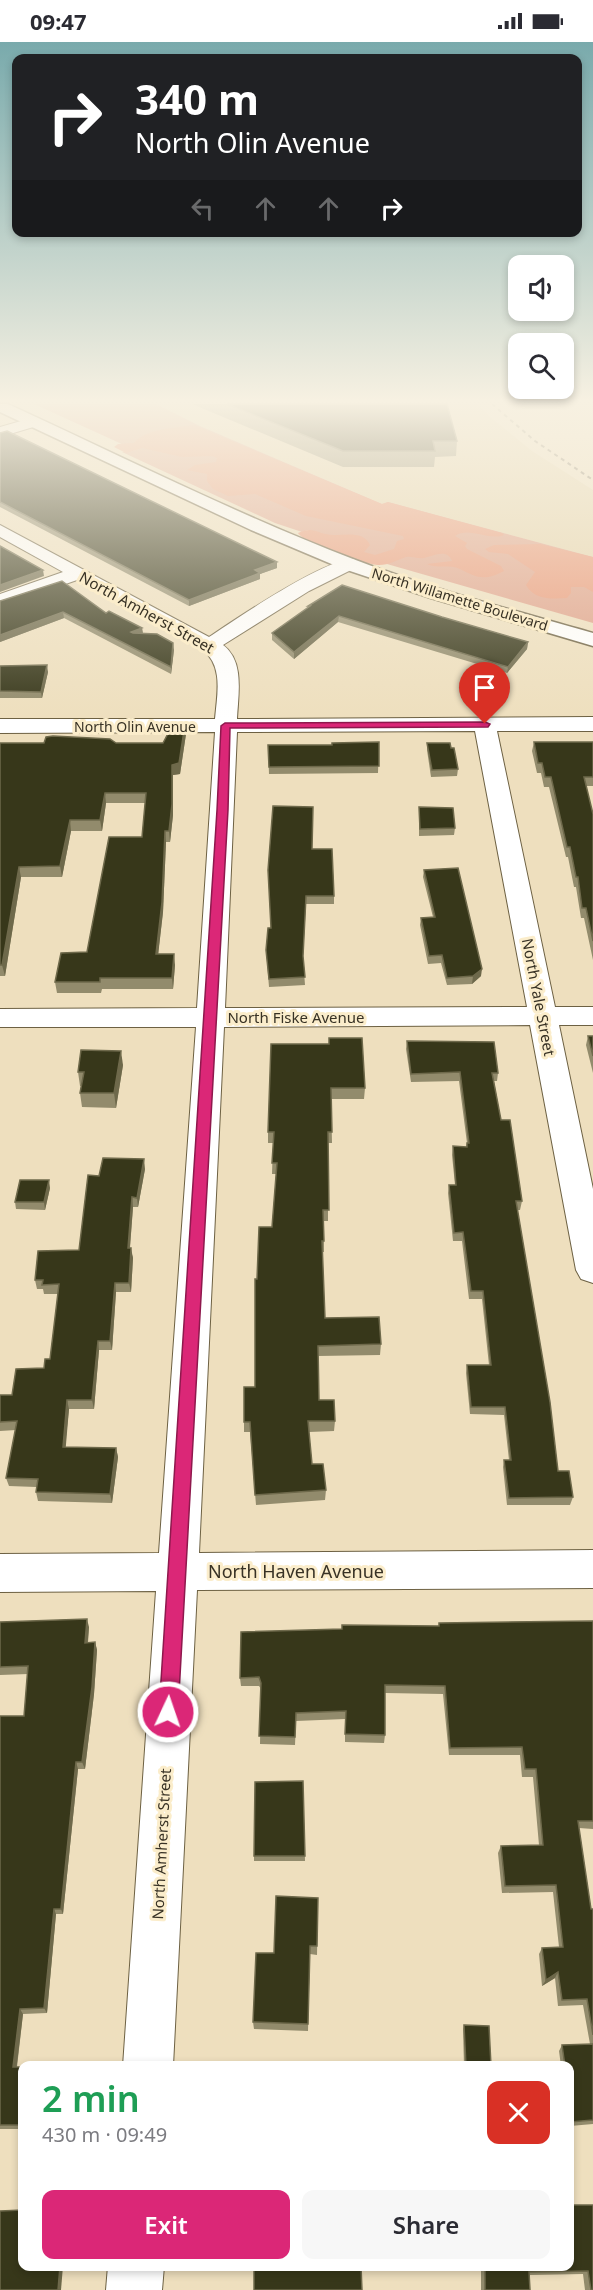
<!DOCTYPE html>
<html lang="en">
<head>
<meta charset="utf-8">
<style>
	:root { --surface:#fff; --page:#f7f7f7; --text:#2b2b33; --muted:#7c7c81; --accent:#db2777 }
	body { margin:0; font-family:"Noto Sans",sans-serif; background:var(--page); color:var(--text); height:100vh; display:flex; flex-direction:column; font-size:22px; white-space:nowrap }
	* { box-sizing:border-box; margin:0 }
	p { font-size:20px; color:var(--muted) }
	.icon { flex:none; width:33px; height:33px; fill:none; stroke:currentColor; stroke-width:2; stroke-linecap:round; stroke-linejoin:round }
	.map { position:relative; flex:1; overflow:hidden }
	.panel { position:absolute; left:18px; top:2019px; width:556px; height:210px; display:flex; flex-direction:column; background:var(--surface); border-radius:12px; box-shadow:0 3px 9px #0003 }
	.panel>* { flex:none }
	.guide { position:absolute; left:12px; top:12px; width:570px; height:183px; border-radius:12px; box-shadow:0 3px 9px #0003; background:#202124; color:#fff; overflow:hidden }
	.fabs { position:absolute; left:508px; top:213px; display:grid; gap:12px }
	.fabs a { display:grid; place-items:center; width:66px; height:66px; border-radius:12px; background:var(--surface); box-shadow:0 3px 9px #0003; font-size:30px }
	.pin { position:absolute; display:grid; place-items:center; width:51px; height:51px; color:#fff; margin:-62px -26px; border-radius:50% 50% 50% 0; rotate:-45deg; box-shadow:0 0 6px #0007 }
	.pin .icon { rotate:45deg }
	.me { position:absolute; width:66px; margin:-33px; rotate:3deg; stroke-linejoin:round; filter:drop-shadow(0 0 4px #0008) }
	.turn { display:flex; align-items:center; gap:21px; height:126px; padding:0 24px; font-size:27px }
	.turn .icon { width:78px; height:78px; stroke-width:2.5 }
	.turn b { display:block; font-size:42px; line-height:51px }
	.lanes { display:flex; align-items:center; height:57px; padding:0 24px; background:#0003; justify-content:center; gap:30px; direction:ltr }
	.lanes .off { opacity:.35 }
	.round { display:grid; place-items:center; flex:none; width:63px; height:63px; border-radius:12px; background:var(--page) }
	.summary { display:flex; align-items:center; justify-content:space-between; height:102px; padding:0 24px }
	h1 { font-size:36px; font-weight:600; line-height:45px; color:#1e9e55 }
	.action { display:flex; gap:12px; margin-top:auto; padding:12px 24px }
	.action a { flex:1; height:69px; border-radius:12px; background:var(--accent); color:#fff; font-size:24px; font-weight:600; line-height:69px; text-align:center }
	.action a+a { background:var(--page); color:var(--text) }
	.status { display:flex; justify-content:space-between; align-items:center; height:42px; padding:0 30px; background:var(--surface); direction:ltr }
	.status svg { height:16px; fill:currentColor }
	.map>svg:first-child { display:block }
	.built { fill:#e5d4ac }
	.green { fill:#dfa088 }
	.forest { fill:#e99676 }
	.lines { fill:none; stroke-linecap:round; stroke-linejoin:round }
	.street-casing { stroke:#6d6143; stroke-width:2 }
	.secondary-casing { stroke:#6d6143; stroke-width:3 }
	.street { fill:#fff; fill-rule:evenodd }
	.secondary { fill:#fff; fill-rule:evenodd }
	.rail { stroke:#867c66; stroke-width:2; stroke-dasharray:4 4; stroke-linecap:butt }
	.wall { fill:#928b6c }
	.shaded-wall { fill:#6e694b }
	.building { fill:#37371a; stroke:#6e694b; stroke-width:1.5 }
	.route { fill:#db2777; stroke:#8e194d; stroke-width:1.5 }
	.labels { text-anchor:middle; dominant-baseline:central; stroke-width:6; stroke-linejoin:round; paint-order:stroke }
	.far-street-label { font-size:14px; fill:#383225; stroke:#fbedcb }
	.street-label { font-size:15px; fill:#383225; stroke:#fbedcb }
	.near-street-label { font-size:18px; fill:#383225; stroke:#fbedcb }
</style>
</head>
<body>
<div class="status"><b>09:47</b><svg viewBox="0 0 49 12"><path d="M0 12V9h3v3zM5 12V6h3v6zM10 12V3h3v9zM15 12V0h3v12zM26 1h20v11H26zM47 4h2v5h-2z"/></svg></div>
<div class="map">
<svg width="593" height="2248" viewBox="0 0 593 2248">
	<rect width="100%" height="100%" fill="#eedfbe"/>
	<polygon class="built" points="156,362 478,362 489,374 532,409 593,448 593,515 388,460 382,462 200,384"/>
	<polygon class="green" points="34,362 156,362 200,384 382,462 388,460 593,515 593,581 373,518 308,488 302,490 275,481 122,410 135,408"/>
	<g class="forest">
		<path d="M194,383L382,462L388,460L502,491L504,493C488,499 469,484 455,494L467,501L465,504L467,507L501,524L504,529C485,539 477,536 460,527C450,522 437,527 427,522L452,519C447,506 433,514 424,516C418,517 412,514 406,515C397,518 389,523 379,523C366,523 303,501 298,491C310,485 314,489 326,492C340,496 362,486 370,503L364,510L375,513L394,507L397,499L404,497L403,494L306,474L255,452L228,454L213,447L207,439V432L187,428L195,423L216,420L217,416L212,414L182,415L142,406L126,411L114,405L118,402L134,401C147,386 176,386 194,383Z"/>
		<path d="M540,502L593,515V550L584,545H571V551L567,556C552,557 534,558 526,543L535,530L508,512L489,510L485,507L494,503Z"/>
	</g>
	<g class="lines">
		<defs>
			<g id="street">
				<polygon points="35,375 43,380 40,383 0,395 0,385"/>
				<path d="M0,483L209,595C233,579 331,512 355,518L357,522L355,526L309,549L223,603C245,619 238,653 237,677L593,675V689H497L555,965H593V983H559L593,1147V1241L581,1237L576,1228L530,983L224,985L199,1511L593,1508V1546L197,1548L173,2024H123L156,1549L0,1550V1512L159,1511L196,985H0V967L197,966L215,690L0,691V677H215C217,652 224,624 202,607L77,538L0,565V552L63,530L0,495ZM475,689L527,965L225,966L237,690Z"/>
				<polygon points="108,2224 164,2224 162,2248 106,2248"/>
			</g>
			<path id="secondary" d="M0,362H8C123,415 236,472 353,517C431,547 513,568 593,591V604L431,556L341,526L251,488L0,370Z"/>
		</defs>
		<use href="#street" class="street-casing"/>
		<use href="#secondary" class="secondary-casing"/>
		<use href="#street" class="street"/>
		<use href="#secondary" class="secondary"/>
		<polyline class="rail" points="492,362 535,399 593,438"/>
	</g>
	<g class="wall">
		<polygon points="192,362 447,362 457,399 456,414 435,415 434,425 343,425"/>
		<polygon points="0,391 277,520 277,526 260,532 260,537 189,564 0,465"/>
		<polygon points="0,559 106,571 142,586 143,592 174,608 171,632 64,576 0,600"/>
		<polygon points="308,564 442,575 528,600 527,607 507,631 338,580 294,617 272,598 272,591 308,566"/>
		<polygon points="0,624 48,630 42,656 0,656"/>
		<polygon points="185,682 186,692 180,732 173,733 173,773 170,800 166,800 163,870 158,912 175,923 173,947 102,947 101,951 57,951 55,940 87,910 142,795 145,761 106,761 102,789 71,789 62,835 21,835 5,934 0,934 0,701 163,701"/>
		<polygon points="379,700 378,731 269,732 268,703 332,703"/>
		<polygon points="534,700 593,700 593,744 586,744 593,772 593,918 584,876 581,876 576,845 574,845 568,815 566,815 549,745 544,745 541,731 537,731 532,709"/>
		<polygon points="427,701 451,706 458,727 457,734 431,735 427,708"/>
		<polygon points="419,765 455,786 454,793 419,794"/>
		<polygon points="312,807 334,854 334,862 306,862 303,916 305,943 269,945 266,908 270,886"/>
		<polygon points="424,828 481,934 472,942 447,943 441,921 428,922 420,883 421,876 433,875 423,835"/>
		<polygon points="588,994 593,994 593,1031 586,1003"/>
		<polygon points="407,999 498,1031 497,1039 494,1039 501,1078 522,1159 520,1168 517,1168 558,1429 573,1455 570,1463 507,1463 503,1425 504,1418 509,1418 504,1373 470,1372 466,1331 467,1323 489,1323 482,1257 469,1257 462,1199 453,1199 448,1151 449,1143 455,1143 452,1113 453,1104 466,1105 467,1101 459,1039 411,1040 406,1007"/>
		<polygon points="329,1002 365,1046 364,1057 331,1057 332,1101 328,1101 328,1179 324,1179 324,1210 322,1210 325,1276 381,1302 380,1313 318,1314 319,1358 335,1379 334,1389 309,1390 312,1422 326,1448 325,1458 256,1463 250,1390 244,1390 244,1380 255,1345 257,1237 272,1185 276,1132 272,1132 273,1101 268,1101 268,1090"/>
		<polygon points="123,1023 116,1066 82,1065 80,1051 81,1044 80,1044 78,1030"/>
		<polygon points="145,1127 138,1165 133,1165 130,1206 133,1216 131,1250 116,1250 112,1308 99,1308 94,1367 69,1367 65,1405 116,1406 118,1415 112,1461 38,1459 36,1450 36,1445 9,1444 6,1436 16,1388 0,1389 0,1353 12,1353 44,1326 50,1317 58,1252 44,1252 43,1247 37,1247 35,1238 79,1208 99,1134"/>
		<polygon points="50,1146 45,1168 16,1167 15,1160"/>
		<polygon points="593,1579 593,1787 579,1786 591,1867 593,1867 593,2082 570,2084 570,2024 561,2024 559,2009 562,2003 590,2002 583,1963 558,1964 555,1936 542,1944 539,1912 542,1906 559,1905 553,1850 502,1851 498,1811 501,1804 539,1803 533,1735 522,1735 520,1713 449,1713 443,1652 385,1651 385,1693 384,1701 345,1700 345,1677 296,1679 295,1703 260,1702 261,1647 259,1644 241,1644 240,1636 439,1584 439,1581"/>
		<polygon points="0,1580 89,1585 88,1601 95,1600 97,1608 94,1652 85,1727 78,1727 63,1872 56,1872 47,1971 23,1972 17,2025 22,2025 22,2087 0,2087 0,1674 24,1674 28,1632 0,1633"/>
		<polygon points="303,1739 305,1819 254,1819 254,1814"/>
		<polygon points="318,1856 317,1913 310,1912 308,1989 254,1987 253,1980 274,1911"/>
		<polygon points="464,1983 491,2024 464,2024 463,1987"/>
		<polygon points="570,2163 593,2248 585,2248 583,2232 530,2233 530,2248 481,2248 481,2224 570,2224"/>
	</g>
	<g class="shaded-wall">
		<polygon points="277,520 277,526 260,532 260,537 189,564 189,558 255,528"/>
		<polygon points="43,528 44,534 0,550 0,543"/>
		<polygon points="63,570 64,576 0,600 0,593"/>
		<polygon points="339,574 338,580 294,617 294,610"/>
		<polygon points="142,586 143,592 132,597 131,590"/>
		<polygon points="528,600 527,607 507,631 508,625"/>
		<polygon points="173,601 174,608 171,632 171,625"/>
		<polygon points="47,623 48,630 42,656 41,650"/>
		<polygon points="185,682 186,692 180,732 173,733 173,773 170,800 169,789 172,723"/>
		<polygon points="105,751 106,761 102,789 100,778"/>
		<polygon points="70,778 71,789 62,835 60,824"/>
		<polygon points="165,789 166,800 163,870 157,923 156,912"/>
		<polygon points="19,825 21,835 5,934 2,923"/>
		<polygon points="174,912 175,923 173,947 172,936"/>
		<polygon points="482,927 481,934 472,942 473,934"/>
		<polygon points="121,1009 123,1023 116,1066 114,1051"/>
		<polygon points="144,1117 145,1127 138,1165 137,1156"/>
		<polygon points="49,1138 50,1146 45,1168 44,1160"/>
		<polygon points="132,1155 133,1165 129,1216 128,1206"/>
		<polygon points="131,1206 133,1216 131,1250 129,1241"/>
		<polygon points="115,1241 116,1250 112,1308 110,1299"/>
		<polygon points="98,1299 99,1308 94,1367 92,1358"/>
		<polygon points="67,1358 69,1367 65,1414 63,1405"/>
		<polygon points="116,1406 118,1415 112,1461 110,1452"/>
		<polygon points="87,1577 89,1585 87,1608 85,1601"/>
		<polygon points="95,1600 97,1608 94,1652 85,1727 82,1720"/>
		<polygon points="76,1720 78,1727 63,1872 61,1867"/>
		<polygon points="54,1867 56,1872 47,1971 44,1966"/>
		<polygon points="558,1930 555,1936 542,1944 546,1938"/>
		<polygon points="20,1967 23,1972 16,2030 13,2025"/>
		<polygon points="60,2224 63,2224 61,2248 58,2248"/>
	</g>
	<g class="building">
		<polygon points="227,362 447,362 457,399 433,399 435,409 343,409"/>
		<polygon points="7,389 277,520 255,528 260,531 189,558 0,460 0,391"/>
		<polygon points="0,504 43,528 0,543"/>
		<polygon points="62,539 106,571 109,569 142,586 131,590 133,591 157,592 173,601 171,625 63,570 0,593 0,559"/>
		<polygon points="342,543 442,575 528,600 508,625 339,574 294,610 272,591 310,564 308,564"/>
		<polygon points="47,623 41,650 0,649 0,624"/>
		<polygon points="173,682 185,682 179,721 172,723 172,762 169,789 165,789 162,860 156,912 174,912 172,936 100,936 100,940 55,940 61,911 87,910 109,795 142,795 146,751 105,751 100,778 70,778 60,824 19,825 2,923 0,923 0,701 44,701 46,695 53,694 110,697 116,701 163,701"/>
		<polygon points="379,700 379,724 269,725 268,703 332,703 332,701"/>
		<polygon points="534,700 593,700 593,735 584,735 593,772 593,899 586,866 582,866 578,835 576,835 570,805 567,805 551,735 545,735 542,721 538,721"/>
		<polygon points="427,701 450,701 451,706 454,706 458,727 432,728"/>
		<polygon points="273,764 313,765 312,807 332,807 334,854 306,854 303,914 305,935 269,937 266,908 268,886 271,886 268,828"/>
		<polygon points="419,765 453,766 455,786 420,787"/>
		<polygon points="458,826 482,927 473,934 447,936 442,913 429,914 421,876 435,875 424,828"/>
		<polygon points="588,994 593,994 593,1014"/>
		<polygon points="329,996 362,996 365,1046 331,1046 332,1090 328,1090 329,1168 323,1168 324,1199 322,1199 325,1276 379,1275 381,1302 318,1304 319,1358 334,1358 335,1379 308,1379 312,1422 323,1422 326,1448 255,1453 250,1380 244,1380 244,1345 255,1345 255,1237 257,1237 259,1185 272,1185 277,1121 272,1121 274,1090 268,1090 271,1002 329,1002"/>
		<polygon points="407,999 494,1000 498,1031 492,1031 501,1078 510,1078 522,1159 516,1159 550,1360 558,1429 569,1429 573,1455 509,1456 504,1418 511,1418 505,1365 471,1365 467,1323 491,1323 483,1249 471,1249 463,1190 454,1191 449,1143 456,1143 453,1104 467,1105 467,1101 469,1101 460,1030 411,1032"/>
		<polygon points="81,1008 121,1009 114,1051 80,1051 84,1030 78,1030"/>
		<polygon points="103,1116 144,1117 137,1156 132,1155 128,1206 131,1206 129,1241 115,1241 110,1299 98,1299 92,1358 67,1358 63,1405 116,1406 110,1452 36,1450 38,1437 6,1436 17,1379 0,1380 0,1353 12,1353 16,1327 44,1326 45,1317 50,1317 59,1242 42,1243 43,1238 35,1238 38,1209 79,1208 88,1133 99,1134"/>
		<polygon points="20,1138 49,1138 44,1160 15,1160"/>
		<polygon points="87,1577 85,1601 95,1600 92,1645 82,1720 76,1720 61,1867 54,1867 44,1966 20,1967 13,2025 22,2025 22,2083 0,2083 0,1674 24,1674 28,1624 0,1625 0,1580"/>
		<polygon points="593,1579 593,1779 578,1779 591,1867 593,1867 593,1993 587,1957 562,1958 558,1930 546,1938 542,1906 563,1905 556,1843 505,1844 501,1804 543,1803 536,1727 525,1727 522,1705 450,1706 445,1644 385,1643 385,1693 345,1692 346,1669 296,1671 295,1695 259,1694 261,1641 259,1635 240,1636 241,1590 342,1587 342,1583 439,1584 439,1581"/>
		<polygon points="303,1739 305,1814 254,1814 255,1740"/>
		<polygon points="276,1854 318,1856 317,1904 310,1904 308,1982 253,1980 256,1911 274,1911"/>
		<polygon points="464,1983 489,1984 491,2024 466,2024"/>
		<polygon points="593,2002 593,2078 570,2080 570,2024 565,2024 562,2003"/>
		<polygon points="570,2163 593,2163 593,2248 591,2248 588,2229 529,2230 530,2248 485,2248 485,2224 570,2224"/>
		<polygon points="22,2168 22,2224 60,2224 58,2248 0,2248 0,2169"/>
		<polygon points="254,2224 361,2224 362,2248 254,2248"/>
	</g>
	<linearGradient id="sky" x2="0" y2="1"><stop stop-color="#79aaac"/><stop offset="0.53" stop-color="#f7f1e2"/><stop offset="1" stop-color="#f7f1e2" stop-opacity="0"/></linearGradient>
	<rect width="593" height="677" fill="url(#sky)"/>
	<polygon class="route" points="485,680 490,682 488,685 230,686 228,768 178,1670 175,1677 168,1680 162,1677 159,1670 217,768 221,684 225,681"/>
	<g class="labels">
		<g class="far-street-label">
			<text transform="translate(460 557) rotate(17)">North Willamette Boulevard</text>
			<text x="135" y="684">North Olin Avenue</text>
		</g>
		<g class="street-label">
			<text transform="translate(147 570) rotate(29)">North Amherst Street</text>
			<text transform="translate(539 955) rotate(79)">North Yale Street</text>
			<text x="296" y="975">North Fiske Avenue</text>
			<text transform="translate(161 1802) rotate(-87)">North Amherst Street</text>
		</g>
		<g class="near-street-label">
			<text x="296" y="1529">North Haven Avenue</text>
		</g>
	</g>
</svg>
<div class="fabs">
<a><svg class="icon" aria-label="sound" viewBox="0 0 24 24"><path d="M4 9h4l5-4v14l-5-4H4zM17 9q2 3 0 6"/></svg></a>
<a><svg class="icon" aria-label="search" viewBox="0 0 24 24"><circle cx="10" cy="10" r="6"/><path d="M15 15l6 6"/></svg></a>
</div>
<div class="pin" style="left:485px;top:682px;background:#d93025"><svg class="icon" aria-label="arrive" viewBox="0 0 24 24"><path d="M6 21V4h12l-3 4 3 4H6"/></svg></div>
<svg class="me" style="left:168px;top:1670px" viewBox="-20 -20 40 40"><circle r="17" fill="#db2777" stroke="#fff" stroke-width="3"/><path d="M0-11L8 9 0 5-8 9z" fill="#fff"/></svg>
<div class="guide">
<div class="turn"><svg class="icon" aria-label="right" viewBox="0 0 24 24"><path d="M7 20v-9h11M14 6l5 5-5 5"/></svg><div><b>340 m</b>North Olin Avenue</div></div>
<div class="lanes"><svg class="icon off" aria-label="left" viewBox="0 0 24 24"><path d="M17 20v-9H6M10 6l-5 5 5 5"/></svg><svg class="icon off" aria-label="ahead" viewBox="0 0 24 24"><path d="M12 20V5M6 11l6-6 6 6"/></svg><svg class="icon off" aria-label="ahead" viewBox="0 0 24 24"><path d="M12 20V5M6 11l6-6 6 6"/></svg><svg class="icon" aria-label="right" viewBox="0 0 24 24"><path d="M7 20v-9h11M14 6l5 5-5 5"/></svg></div>
</div>
<section class="panel">
<div class="summary"><div><h1>2 min</h1><p>430 m · 09:49</p></div><a class="round" style="background:#d93025;color:#fff"><svg class="icon" aria-label="close" viewBox="0 0 24 24"><path d="M6 6l12 12M18 6L6 18"/></svg></a></div>
<div class="action"><a>Exit</a><a>Share</a></div>
</section>
</div>
</body>
</html>
